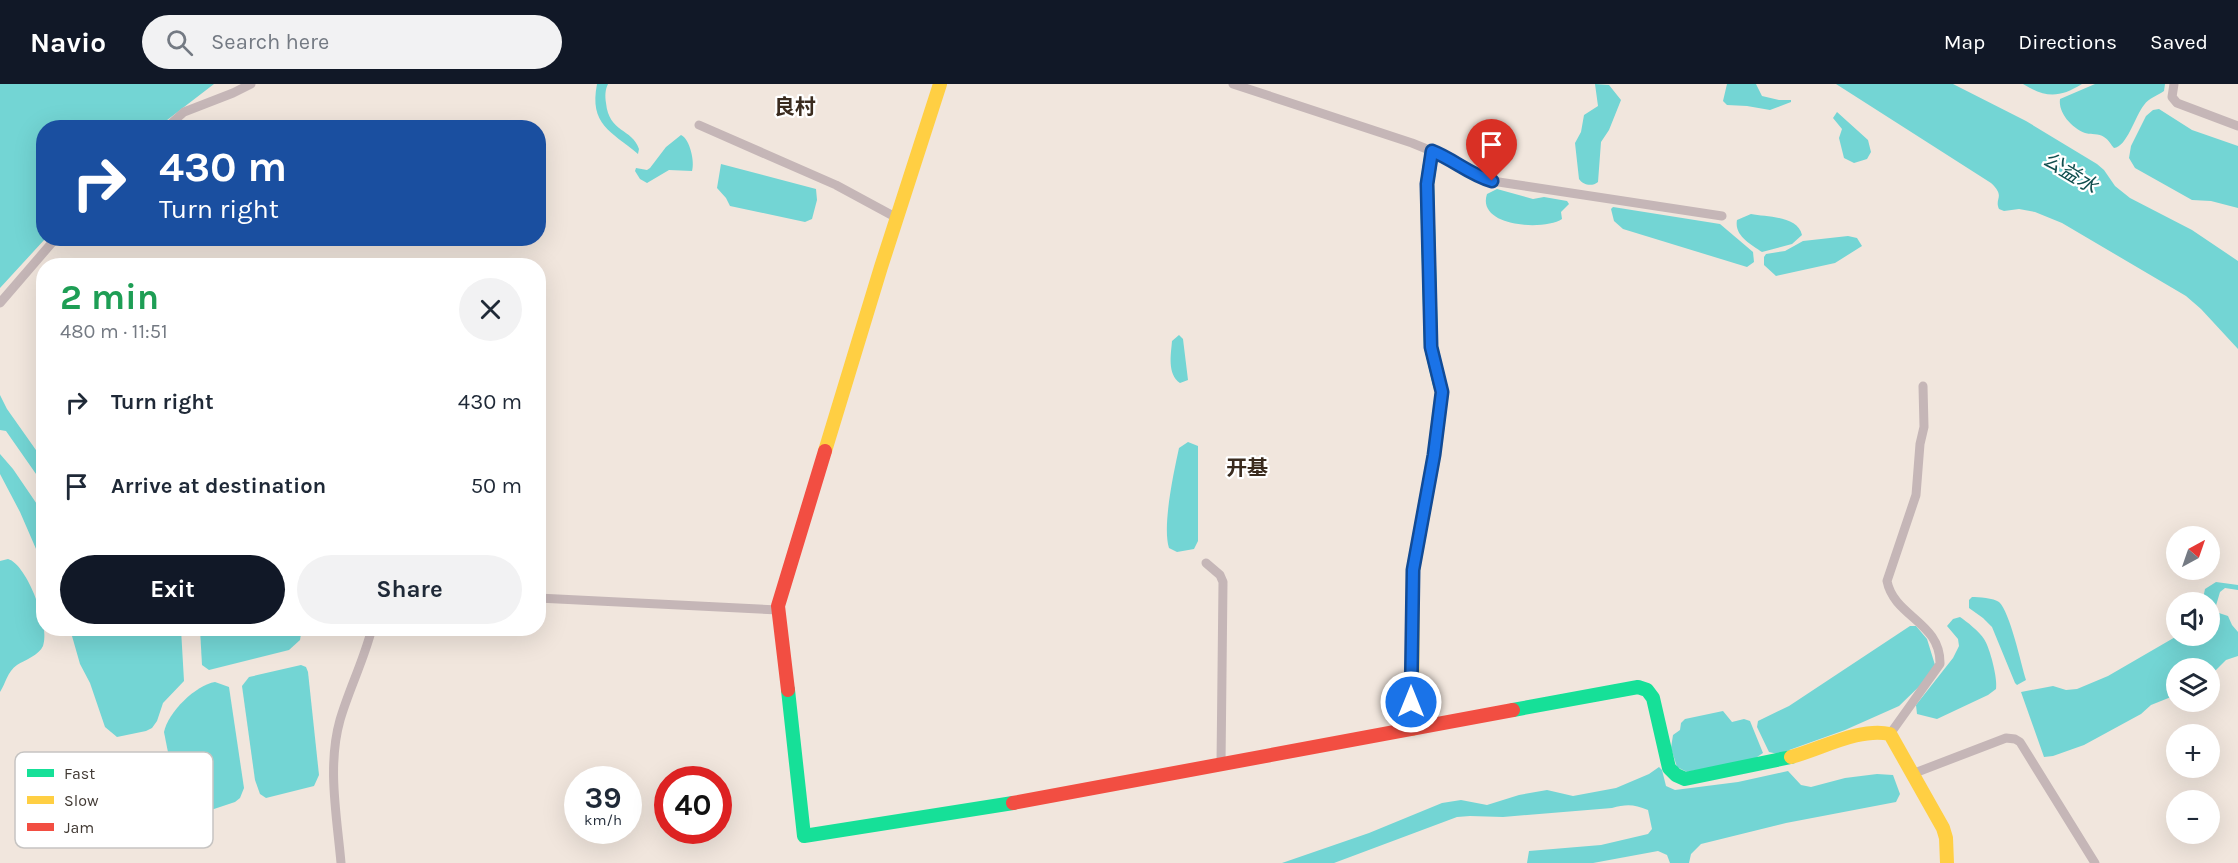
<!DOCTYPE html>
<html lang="en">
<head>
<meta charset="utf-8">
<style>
	:root { --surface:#fff; --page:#f2f2f3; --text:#1f2937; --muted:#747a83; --accent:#111827 }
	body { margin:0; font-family:Karla,"Noto Sans SC",sans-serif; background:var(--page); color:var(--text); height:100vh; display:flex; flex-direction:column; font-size:22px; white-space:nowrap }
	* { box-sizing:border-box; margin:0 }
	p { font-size:20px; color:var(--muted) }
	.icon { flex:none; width:33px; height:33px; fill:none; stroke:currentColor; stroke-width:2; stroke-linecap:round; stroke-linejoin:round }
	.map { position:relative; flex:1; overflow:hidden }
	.panel { position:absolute; left:36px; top:174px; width:510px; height:378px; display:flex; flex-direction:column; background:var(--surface); border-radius:24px; box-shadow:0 6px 24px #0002 }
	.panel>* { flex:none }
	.banner { position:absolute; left:36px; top:36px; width:510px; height:126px; border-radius:24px; box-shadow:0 6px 24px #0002; background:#1a4fa0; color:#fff; overflow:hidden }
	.needle { width:39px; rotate:40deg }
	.fabs { position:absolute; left:2166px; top:442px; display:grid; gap:12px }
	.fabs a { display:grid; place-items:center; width:54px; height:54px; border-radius:50%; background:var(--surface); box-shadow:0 6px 24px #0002; font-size:30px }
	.speed { position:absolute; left:564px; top:682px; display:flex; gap:12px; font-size:30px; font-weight:700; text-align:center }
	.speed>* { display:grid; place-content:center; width:78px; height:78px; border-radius:50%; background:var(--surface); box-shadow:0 6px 24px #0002; line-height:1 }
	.speed small { font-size:15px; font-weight:400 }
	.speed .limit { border:9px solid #d22; background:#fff; color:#111 }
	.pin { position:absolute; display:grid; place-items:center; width:51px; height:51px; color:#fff; margin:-62px -26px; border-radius:50% 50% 50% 0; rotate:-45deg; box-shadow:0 0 6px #0007 }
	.pin .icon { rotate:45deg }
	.me { position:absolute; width:66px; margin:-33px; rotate:0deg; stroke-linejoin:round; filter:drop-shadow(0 0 4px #0008) }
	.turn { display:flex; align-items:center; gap:21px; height:126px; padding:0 24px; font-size:27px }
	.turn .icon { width:78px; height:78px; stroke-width:2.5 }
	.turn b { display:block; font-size:42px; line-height:51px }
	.round { display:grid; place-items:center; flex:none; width:63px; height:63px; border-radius:32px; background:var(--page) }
	.headline { display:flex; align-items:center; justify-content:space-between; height:102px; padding:0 24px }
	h1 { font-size:36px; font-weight:700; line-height:45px; color:#1e9e55 }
	.button { display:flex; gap:12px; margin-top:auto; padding:12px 24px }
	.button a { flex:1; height:69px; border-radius:36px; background:var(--accent); color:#fff; font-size:24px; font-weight:700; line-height:69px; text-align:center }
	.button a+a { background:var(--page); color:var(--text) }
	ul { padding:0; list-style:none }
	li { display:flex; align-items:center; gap:18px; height:84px; padding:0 24px }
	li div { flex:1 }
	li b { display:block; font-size:22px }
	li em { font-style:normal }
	header { display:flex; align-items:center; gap:36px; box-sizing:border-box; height:84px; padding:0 30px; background:var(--accent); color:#fff }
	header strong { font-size:28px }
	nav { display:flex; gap:33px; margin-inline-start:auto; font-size:21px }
	.search { width:420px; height:54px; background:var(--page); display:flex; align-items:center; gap:15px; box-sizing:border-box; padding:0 21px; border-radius:33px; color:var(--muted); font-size:22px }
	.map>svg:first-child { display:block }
	.water { fill:#73d5d4 }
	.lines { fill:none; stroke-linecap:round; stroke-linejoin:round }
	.street { stroke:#c5b6b7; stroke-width:9 }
	.fast { stroke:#16e098; stroke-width:14 }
	.slow { stroke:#ffcf43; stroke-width:14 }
	.jam { stroke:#f24e42; stroke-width:14 }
	.route-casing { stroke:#114b97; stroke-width:15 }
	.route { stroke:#1a73e8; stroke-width:10 }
	.labels { text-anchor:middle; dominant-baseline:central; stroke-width:4.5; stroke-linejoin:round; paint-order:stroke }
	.water-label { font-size:20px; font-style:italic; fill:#104e4e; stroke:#fff }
	.quarter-label { font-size:21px; font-weight:bold; fill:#3a2b1e; stroke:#fff }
	.key { fill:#fff; stroke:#c6c4c2; stroke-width:1.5 }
	.key-label { font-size:16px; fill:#423a34 }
</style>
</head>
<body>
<header>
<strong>Navio</strong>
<div class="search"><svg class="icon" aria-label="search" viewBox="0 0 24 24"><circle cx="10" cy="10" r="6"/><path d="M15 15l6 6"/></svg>Search here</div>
<nav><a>Map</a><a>Directions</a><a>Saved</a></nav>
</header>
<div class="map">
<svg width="2238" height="779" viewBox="0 0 2238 779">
	<rect width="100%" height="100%" fill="#f1e6dd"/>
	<g class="water">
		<polygon points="0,0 214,0 158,43 44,44 45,155 0,204"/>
		<path d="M597,0H608C605,6 605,12 606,19C609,49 632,44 639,65L638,70C611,47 589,41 597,0Z"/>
		<path d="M1595,0L1609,1L1621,16L1609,46L1601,58L1598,98C1592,103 1583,101 1579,95L1575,59L1581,48L1584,31L1598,22Z"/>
		<polygon points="1727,0 1756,0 1762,12 1779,16 1791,16 1791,18 1770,26 1747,22 1727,21 1723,17"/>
		<path d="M1836,0H1953L2026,37L2097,80L2104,86L2115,102L2130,114L2192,146L2238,177V265L2201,225L2186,212L2062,139L2035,128L2019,125L2004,127L1999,125C1994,114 2006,113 1991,99Z"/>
		<path d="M2023,0H2082C2059,14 2046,14 2023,0Z"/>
		<path d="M2095,0H2165L2164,7C2157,12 2149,14 2144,21C2135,32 2127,63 2114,64C2111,61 2109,56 2104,53C2099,49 2091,51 2085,49C2072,44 2058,29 2060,15Z"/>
		<polygon points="2159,25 2192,46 2238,62 2238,124 2211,117 2192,116 2135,84 2129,74 2131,62 2146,32 2153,26"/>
		<polygon points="1837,28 1868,56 1871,68 1867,75 1854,79 1844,74 1839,54 1842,45 1833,34"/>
		<path d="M681,51C690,55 695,78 692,87L669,86L647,99L640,95L635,87L636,84L647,86L650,84L666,63Z"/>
		<polygon points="721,80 816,105 817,116 812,135 805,138 730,122 726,114 717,104"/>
		<path d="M1497,105L1533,115L1544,113L1567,117L1569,120L1561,128L1562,135C1544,147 1476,143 1487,110Z"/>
		<polygon points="1613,123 1720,140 1753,168 1754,178 1747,183 1623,145 1614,137 1611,125"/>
		<path d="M1751,130C1767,133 1798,132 1802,151L1792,160L1762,168C1751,160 1734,152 1737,136Z"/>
		<polygon points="1848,152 1857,154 1862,162 1835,179 1776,192 1764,181 1764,173 1766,170 1785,167 1803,157"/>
		<path d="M1179,251L1183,255L1188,296L1180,299C1167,290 1171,270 1172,257Z"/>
		<polygon points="0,311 7,325 43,376 43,400 6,347 0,346"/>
		<path d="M1188,358L1198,362V457L1194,465L1177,468L1169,464C1162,442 1174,387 1179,364Z"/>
		<polygon points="0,370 13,385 43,429 43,481 20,428 0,390"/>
		<path d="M8,475C27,480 51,544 43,562C39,571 25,576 17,581C7,588 6,599 0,608V477Z"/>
		<polygon points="2216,498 2238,501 2238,506 2225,504 2220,508 2215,525 2216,528 2228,532 2232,541 2238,548 2238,572 2226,576 2210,592 2210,585 2176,585 2176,611 2151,621 2141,630 2084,661 2053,672 2044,673 2021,608 2053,602 2066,606 2077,605 2108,592 2177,552 2210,552 2210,519 2202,519 2205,505"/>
		<path d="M1972,513C1978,513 1994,514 1999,518C2010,528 2021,580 2026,596L2017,601L2015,599L1992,543L1983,534L1969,524V516Z"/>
		<path d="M1960,533C1966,537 1980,548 1984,555C1990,564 1998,595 1996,605L1988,611L1937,635L1917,630L1916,621L1953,574L1959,562L1958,555L1947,542L1953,535Z"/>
		<polygon points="1910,542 1916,542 1927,555 1935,581 1929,593 1899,622 1845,646 1778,670 1769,668 1757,643 1758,637 1789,622"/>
		<polygon points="302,544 300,556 289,566 209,586 202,581 200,545"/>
		<polygon points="70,545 181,545 184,597 163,619 157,637 152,644 146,647 117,653 105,643 90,599 80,580"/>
		<polygon points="301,581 306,583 308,588 319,691 314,702 266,714 260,710 255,696 242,602 249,593"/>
		<path d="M215,598L229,603L244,704L240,714L235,718L196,731L188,729L181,723L178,719L164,648C168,628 196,601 215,598Z"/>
		<polygon points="1723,627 1732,638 1744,635 1750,637 1763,669 1754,675 1687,688 1677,683 1671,664 1673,651 1680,646 1681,639 1685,635"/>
		<path d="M1659,683L1662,686L1666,702L1675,706L1738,698L1788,687L1801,701L1811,703L1845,694L1877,690L1893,691L1900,710L1896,718L1786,739L1701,760L1691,770L1689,779H1670L1667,771L1658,767L1593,779H1527L1529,767L1601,761L1648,750L1652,745L1648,726C1634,720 1626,720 1612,724L1503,733L1470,732L1457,733L1334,779H1282L1369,749L1442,719L1461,716L1487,721L1519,711L1547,706L1573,712L1616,704L1649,690Z"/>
	</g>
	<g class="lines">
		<g class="street">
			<polyline points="1233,0 1412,59 1444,72 1470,89 1492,97 1722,132"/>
			<polyline points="2174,0 2172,13 2177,19 2238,42"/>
			<polyline points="699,41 836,101 897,134"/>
			<polyline points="166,44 184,28 233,9 251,0"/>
			<polyline points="0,219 56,154"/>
			<polyline points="1206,479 1220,491 1223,498 1221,680"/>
			<polyline points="538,514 778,526"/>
			<path d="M1890,650L1940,580C1941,538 1894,533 1887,497L1916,411L1920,360L1924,343L1923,302"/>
			<polyline points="1912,690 2006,654 2015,655 2020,658 2095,779"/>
			<path d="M341,779C337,733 327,682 340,636C349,605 364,576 372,544"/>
		</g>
		<g class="fast">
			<polyline points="1432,67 1427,100 1431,263 1440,301"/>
			<polyline points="788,606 804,752 1013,719"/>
			<polyline points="1513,626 1638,603 1647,606 1653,614 1669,684 1676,691 1685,695 1791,673"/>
		</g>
		<g class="slow">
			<polyline points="825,367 881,183 940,0"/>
			<polyline points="1412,645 1413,486 1434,371 1442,308 1440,301"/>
			<path d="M1791,673C1821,665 1860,643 1890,650L1943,744L1946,754L1947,779"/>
		</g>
		<g class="jam">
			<polyline points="788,606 778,522 825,367"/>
			<polyline points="1013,719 1513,626"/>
		</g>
	</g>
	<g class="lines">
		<defs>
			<path id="route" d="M1411,618L1413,486L1434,371L1442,308L1431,263L1427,100L1432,67C1453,75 1470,91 1492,97"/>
		</defs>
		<use href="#route" class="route-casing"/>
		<use href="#route" class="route"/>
	</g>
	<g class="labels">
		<g class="water-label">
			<text transform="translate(2070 89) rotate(31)">公益水</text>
		</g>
		<g class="quarter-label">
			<text x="795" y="23">良村</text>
			<text x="1247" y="384">开基</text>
		</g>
	</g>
	<rect x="15" y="668" width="198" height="96" rx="9" class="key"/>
	<rect x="27" y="685" width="27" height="8" fill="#16e098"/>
	<rect x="27" y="712" width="27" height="8" fill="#ffcf43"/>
	<rect x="27" y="739" width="27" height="8" fill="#f24e42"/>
	<g class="key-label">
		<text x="64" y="695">Fast</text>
		<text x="64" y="722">Slow</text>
		<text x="64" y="749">Jam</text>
	</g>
</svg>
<div class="fabs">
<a><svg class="needle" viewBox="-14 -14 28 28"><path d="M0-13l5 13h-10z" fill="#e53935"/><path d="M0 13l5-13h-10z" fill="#747a83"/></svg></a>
<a><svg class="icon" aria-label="sound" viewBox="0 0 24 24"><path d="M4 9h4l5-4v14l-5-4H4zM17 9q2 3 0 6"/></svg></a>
<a><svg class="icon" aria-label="layers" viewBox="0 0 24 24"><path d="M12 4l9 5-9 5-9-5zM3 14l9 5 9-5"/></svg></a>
<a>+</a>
<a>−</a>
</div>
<div class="speed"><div>39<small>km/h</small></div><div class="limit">40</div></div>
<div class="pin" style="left:1492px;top:97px;background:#d93025"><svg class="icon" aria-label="arrive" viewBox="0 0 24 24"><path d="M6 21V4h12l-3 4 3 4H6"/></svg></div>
<svg class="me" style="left:1411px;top:618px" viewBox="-20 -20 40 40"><circle r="17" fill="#1a73e8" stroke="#fff" stroke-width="3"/><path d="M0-11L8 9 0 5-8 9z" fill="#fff"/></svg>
<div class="banner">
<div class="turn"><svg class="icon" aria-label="right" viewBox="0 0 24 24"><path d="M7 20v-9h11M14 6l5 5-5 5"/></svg><div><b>430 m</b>Turn right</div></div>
</div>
<section class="panel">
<div class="headline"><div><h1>2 min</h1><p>480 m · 11:51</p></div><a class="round"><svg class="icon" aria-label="close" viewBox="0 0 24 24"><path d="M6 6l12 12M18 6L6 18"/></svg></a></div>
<ul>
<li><svg class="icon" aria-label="right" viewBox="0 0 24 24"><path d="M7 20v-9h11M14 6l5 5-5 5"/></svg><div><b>Turn right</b></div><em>430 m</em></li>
<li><svg class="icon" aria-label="arrive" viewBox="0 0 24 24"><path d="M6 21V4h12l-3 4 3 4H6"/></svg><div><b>Arrive at destination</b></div><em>50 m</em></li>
</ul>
<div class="button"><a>Exit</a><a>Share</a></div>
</section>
</div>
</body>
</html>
